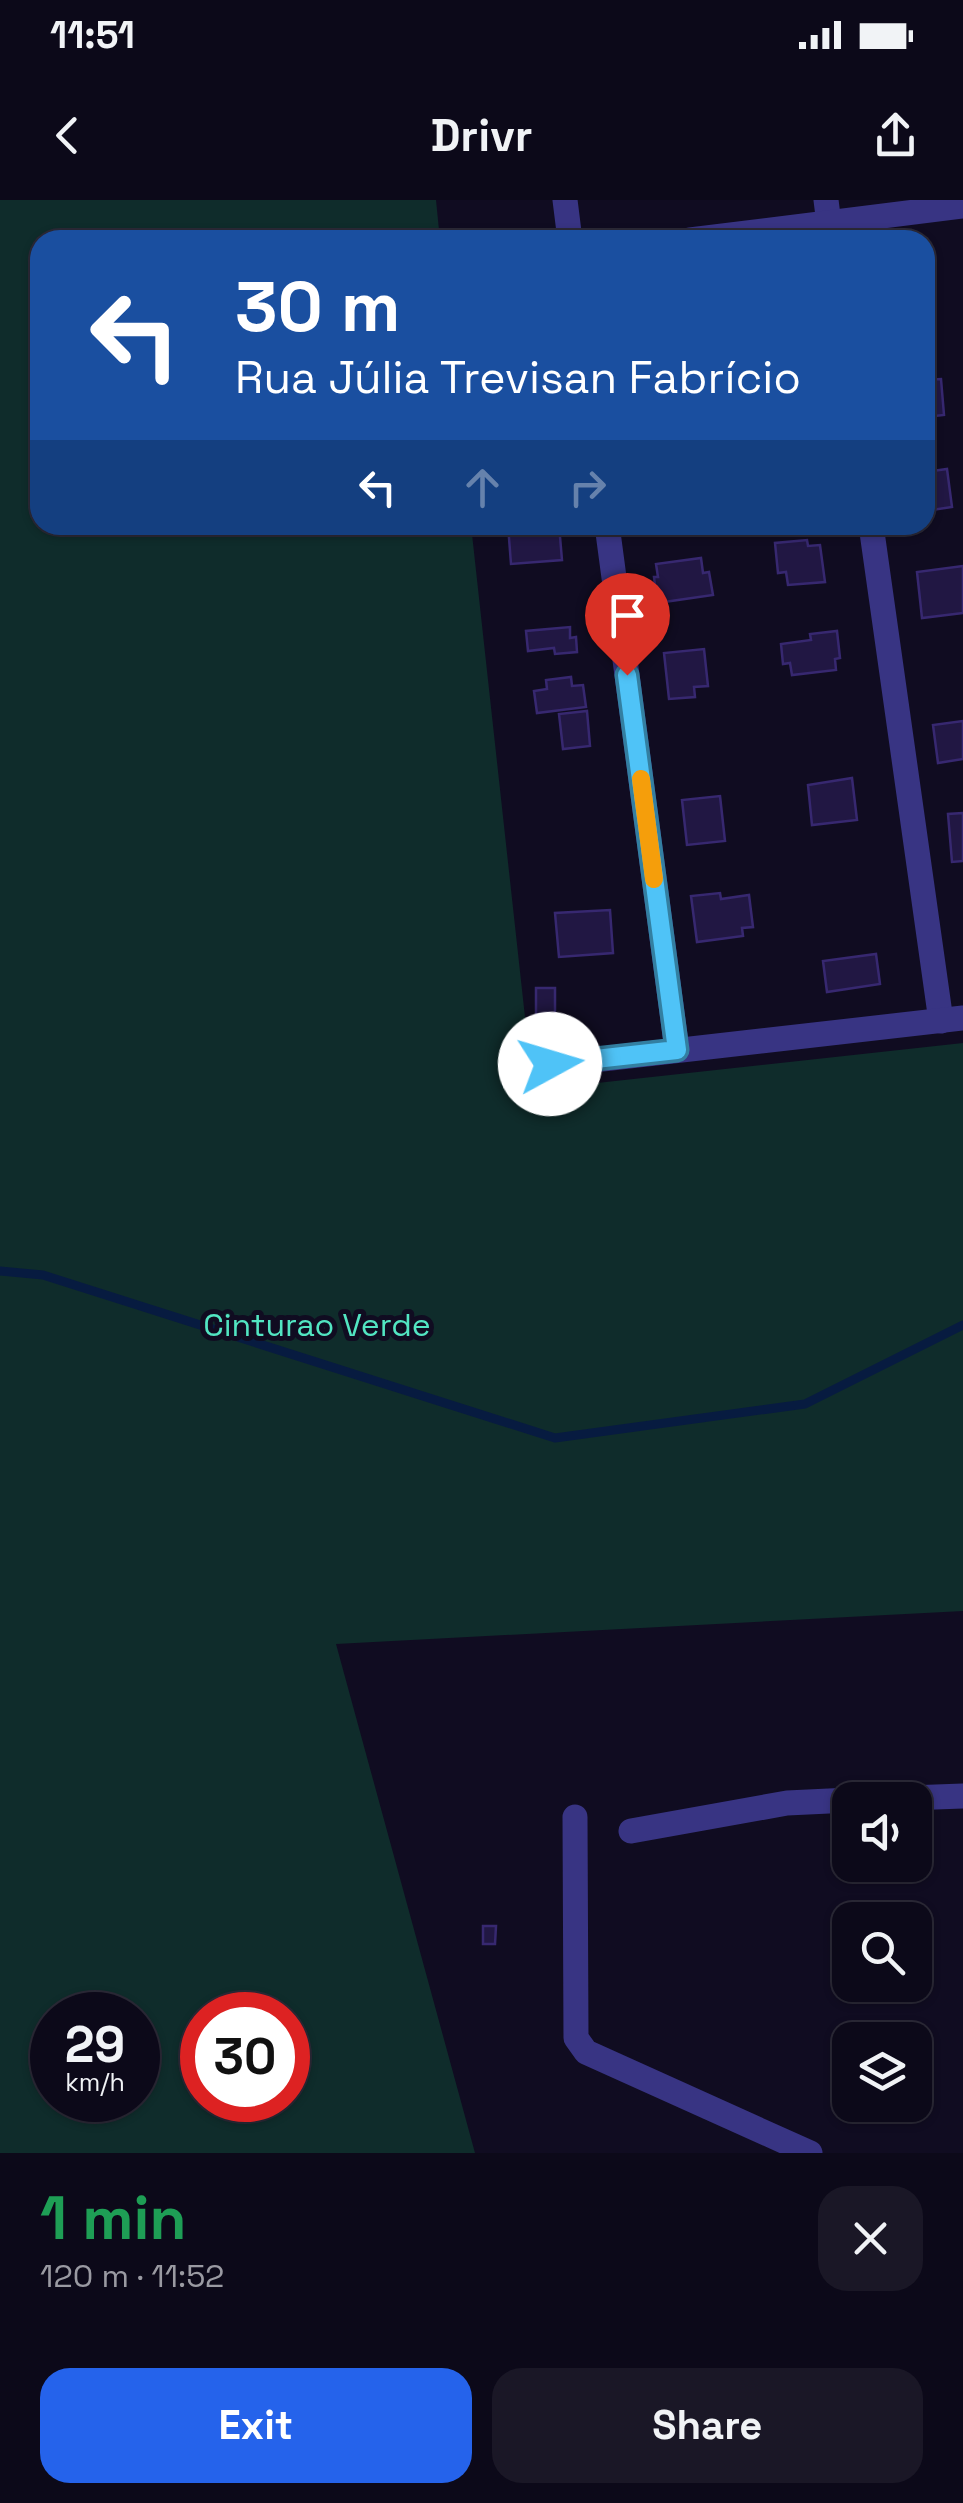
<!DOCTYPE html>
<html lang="en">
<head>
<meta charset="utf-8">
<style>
	:root { --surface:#0c0919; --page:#1a1726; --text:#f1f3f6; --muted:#9a9aa2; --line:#2c2a38; --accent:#2563eb }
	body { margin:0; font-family:"Space Grotesk",sans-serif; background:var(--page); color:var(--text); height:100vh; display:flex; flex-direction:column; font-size:38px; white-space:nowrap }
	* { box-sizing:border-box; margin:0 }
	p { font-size:32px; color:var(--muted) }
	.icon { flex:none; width:55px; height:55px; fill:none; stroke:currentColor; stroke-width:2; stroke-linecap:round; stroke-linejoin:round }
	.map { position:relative; height:1953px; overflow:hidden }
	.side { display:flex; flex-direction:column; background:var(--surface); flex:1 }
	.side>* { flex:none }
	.top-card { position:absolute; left:30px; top:30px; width:905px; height:305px; border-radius:30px; box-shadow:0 2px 8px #0004,0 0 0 2px var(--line); background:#1a4fa0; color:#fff; overflow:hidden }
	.buttons { position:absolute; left:832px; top:1582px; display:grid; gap:20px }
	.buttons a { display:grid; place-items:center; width:100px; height:100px; border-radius:20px; background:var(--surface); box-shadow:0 2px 8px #0004,0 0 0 2px var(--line); font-size:50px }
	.speed { position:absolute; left:30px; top:1792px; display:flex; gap:20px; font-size:50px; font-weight:700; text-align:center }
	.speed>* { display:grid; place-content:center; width:130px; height:130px; border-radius:50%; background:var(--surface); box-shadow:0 2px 8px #0004,0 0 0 2px var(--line); line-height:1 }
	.speed small { font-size:25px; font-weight:400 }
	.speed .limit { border:15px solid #d22; background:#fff; color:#111 }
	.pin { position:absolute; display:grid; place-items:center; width:85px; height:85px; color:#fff; margin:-102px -42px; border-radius:50% 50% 50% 0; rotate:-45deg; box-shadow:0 0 10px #0007 }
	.pin .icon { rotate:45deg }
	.me { position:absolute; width:110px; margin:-55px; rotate:84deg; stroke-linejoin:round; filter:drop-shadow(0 0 8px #0008) }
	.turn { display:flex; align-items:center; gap:35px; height:210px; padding:0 40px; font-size:45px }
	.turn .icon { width:130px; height:130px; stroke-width:2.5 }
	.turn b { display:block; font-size:70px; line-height:85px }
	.lanes { display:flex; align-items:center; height:95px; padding:0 40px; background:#0003; justify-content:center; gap:50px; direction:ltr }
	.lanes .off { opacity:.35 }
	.round { display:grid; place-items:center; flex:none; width:105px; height:105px; border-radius:30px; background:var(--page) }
	.head { display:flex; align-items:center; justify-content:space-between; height:170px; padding:0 40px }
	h1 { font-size:60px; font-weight:800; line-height:75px; color:#1e9e55 }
	.action { display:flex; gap:20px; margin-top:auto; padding:20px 40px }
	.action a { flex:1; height:115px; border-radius:30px; background:var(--accent); color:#fff; font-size:40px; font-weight:800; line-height:115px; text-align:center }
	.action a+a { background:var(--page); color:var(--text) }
	.status { display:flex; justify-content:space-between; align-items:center; height:70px; padding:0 50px; background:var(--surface); direction:ltr }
	.status svg { height:28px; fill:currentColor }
	header { display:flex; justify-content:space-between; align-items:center; height:130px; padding:0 40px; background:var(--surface); font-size:45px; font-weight:800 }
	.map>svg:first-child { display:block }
	.green { fill:#0f2c2b; fill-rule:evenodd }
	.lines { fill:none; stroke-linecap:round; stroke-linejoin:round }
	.stream { stroke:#071b40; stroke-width:9 }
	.building { fill:#211743; stroke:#372870; stroke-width:2.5 }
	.street { stroke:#383483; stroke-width:25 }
	.route-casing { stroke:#337fa1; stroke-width:25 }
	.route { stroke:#4fc3f7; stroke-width:18 }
	.slow { stroke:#f59e0b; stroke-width:18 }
	.labels { text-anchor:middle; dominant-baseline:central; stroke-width:10; stroke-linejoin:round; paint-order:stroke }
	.park-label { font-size:32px; fill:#52e5c2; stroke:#100c21 }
</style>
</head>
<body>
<div class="status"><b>11:51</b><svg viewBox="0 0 49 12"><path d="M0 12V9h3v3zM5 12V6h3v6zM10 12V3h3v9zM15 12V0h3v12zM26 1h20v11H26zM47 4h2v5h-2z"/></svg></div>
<header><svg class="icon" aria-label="back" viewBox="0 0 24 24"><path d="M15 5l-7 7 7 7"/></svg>Drivr<svg class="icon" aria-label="share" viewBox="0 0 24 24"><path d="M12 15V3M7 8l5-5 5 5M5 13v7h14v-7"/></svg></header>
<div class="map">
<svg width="963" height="1953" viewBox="0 0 963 1953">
	<rect width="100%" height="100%" fill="#100c21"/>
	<path class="green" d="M0,0H436L440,40H40V325H471L533,890L963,843V1411L336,1444L475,1953H0ZM52,1815H138V1900H52ZM202,1815H288V1900H202Z"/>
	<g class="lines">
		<polyline class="stream" points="0,1071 43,1075 555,1238 805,1204 963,1125"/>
	</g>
	<g class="building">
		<polygon points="941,179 944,215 925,217 925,180"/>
		<polygon points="947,269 952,307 925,311 925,272"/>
		<polygon points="508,325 559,325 562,360 511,364"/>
		<polygon points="807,340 808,346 820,345 825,382 788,385 786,372 778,373 775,343"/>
		<polygon points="701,358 703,373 709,372 713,395 657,403 654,377 658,377 656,364"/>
		<polygon points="963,366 963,413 922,418 917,372"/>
		<polygon points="570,427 570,438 576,437 577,452 555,454 554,448 528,451 526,431"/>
		<polygon points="837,431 840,458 835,459 836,470 792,475 790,463 783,464 781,444 811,440 810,434"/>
		<polygon points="704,449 708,486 694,487 695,497 669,499 664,453"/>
		<polygon points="571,477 572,486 583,485 586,507 537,513 534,491 547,489 546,480"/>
		<polygon points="587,511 590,546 563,549 559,514"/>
		<polygon points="963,521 963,559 938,563 933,525"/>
		<polygon points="852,578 857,620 812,625 808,585"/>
		<polygon points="720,596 725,641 687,645 682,600"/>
		<polygon points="963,613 963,661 952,662 948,614"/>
		<polygon points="720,693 721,699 749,695 753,727 742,728 743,736 697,742 691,696"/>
		<polygon points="610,710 613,753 559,757 555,713"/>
		<polygon points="876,754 880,784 827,792 823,761"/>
		<rect x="536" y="788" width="19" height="30"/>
		<polygon points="483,1726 496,1726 495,1744 483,1744"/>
	</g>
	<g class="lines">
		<g class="street">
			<polyline points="565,0 570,40"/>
			<polyline points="826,0 831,40"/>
			<polyline points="690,40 963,6"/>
			<polyline points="607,325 677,850"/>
			<polyline points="871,325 941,821"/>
			<polyline points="550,865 963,818"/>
			<polyline points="854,1600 963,1596"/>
			<polyline points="575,1617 576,1838 586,1852 810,1953"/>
			<polyline points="631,1631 787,1603 850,1600"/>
		</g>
	</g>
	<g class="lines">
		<defs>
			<polyline id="route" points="550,864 677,850 627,475"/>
		</defs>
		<use href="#route" class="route-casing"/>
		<use href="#route" class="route"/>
		<polyline class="slow" points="641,579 654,679"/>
	</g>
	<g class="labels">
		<g class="park-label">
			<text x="317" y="1125">Cinturao Verde</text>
		</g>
	</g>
</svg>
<div class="buttons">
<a><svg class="icon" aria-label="sound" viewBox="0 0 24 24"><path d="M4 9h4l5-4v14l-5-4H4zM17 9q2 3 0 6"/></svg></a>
<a><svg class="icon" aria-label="search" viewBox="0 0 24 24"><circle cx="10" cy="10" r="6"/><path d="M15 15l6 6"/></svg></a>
<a><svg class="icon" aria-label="layers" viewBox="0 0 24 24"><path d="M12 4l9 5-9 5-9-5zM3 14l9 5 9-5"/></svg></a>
</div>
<div class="speed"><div>29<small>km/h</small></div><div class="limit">30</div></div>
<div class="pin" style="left:627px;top:475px;background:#d93025"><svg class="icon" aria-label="arrive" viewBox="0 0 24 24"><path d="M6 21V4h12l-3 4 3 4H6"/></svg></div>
<svg class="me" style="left:550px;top:864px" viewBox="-20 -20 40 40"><circle r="19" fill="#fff"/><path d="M0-13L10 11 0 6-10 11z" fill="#4fc3f7"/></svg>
<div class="top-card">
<div class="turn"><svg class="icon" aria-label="left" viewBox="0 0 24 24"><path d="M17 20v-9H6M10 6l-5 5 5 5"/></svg><div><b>30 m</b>Rua Júlia Trevisan Fabrício</div></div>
<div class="lanes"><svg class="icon" aria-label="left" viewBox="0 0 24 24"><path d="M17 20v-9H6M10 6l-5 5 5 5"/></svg><svg class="icon off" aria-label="ahead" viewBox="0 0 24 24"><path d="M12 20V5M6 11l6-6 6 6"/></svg><svg class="icon off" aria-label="right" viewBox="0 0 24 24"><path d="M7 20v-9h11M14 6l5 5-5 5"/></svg></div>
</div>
</div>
<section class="side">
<div class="head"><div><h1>1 min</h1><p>120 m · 11:52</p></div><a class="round"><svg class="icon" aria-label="close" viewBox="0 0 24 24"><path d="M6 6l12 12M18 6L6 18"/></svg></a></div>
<div class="action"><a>Exit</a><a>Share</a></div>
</section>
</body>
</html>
